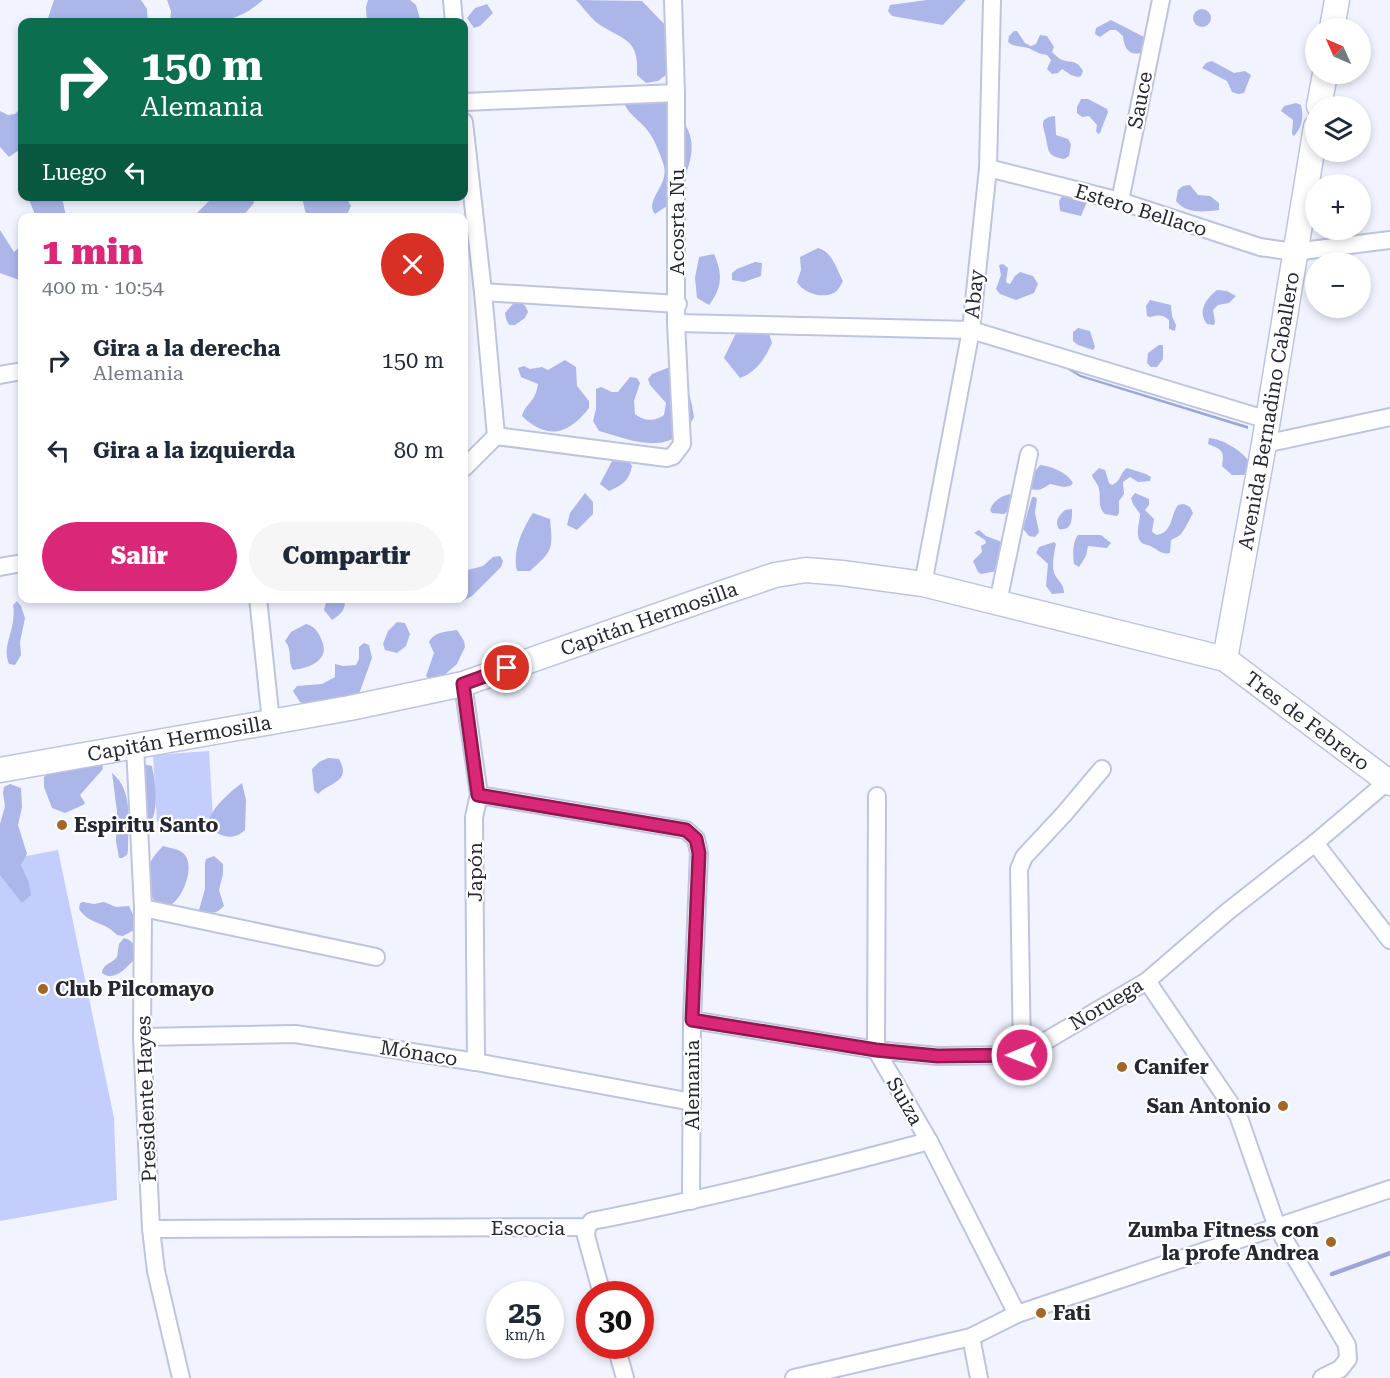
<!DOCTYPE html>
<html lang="es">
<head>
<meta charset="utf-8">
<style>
	:root { --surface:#fff; --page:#f6f6f7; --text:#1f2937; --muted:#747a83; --accent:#db2777 }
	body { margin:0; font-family:"Roboto Serif",serif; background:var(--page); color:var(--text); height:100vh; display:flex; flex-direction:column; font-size:22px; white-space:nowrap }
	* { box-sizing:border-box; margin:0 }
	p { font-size:20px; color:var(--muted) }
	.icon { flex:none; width:33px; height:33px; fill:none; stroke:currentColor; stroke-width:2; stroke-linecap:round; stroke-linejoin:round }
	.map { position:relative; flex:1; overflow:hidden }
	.details { position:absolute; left:18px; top:213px; width:450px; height:390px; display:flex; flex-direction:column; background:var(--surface); border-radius:12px; box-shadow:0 3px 9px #0003 }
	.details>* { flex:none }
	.guide { position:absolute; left:18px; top:18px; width:450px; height:183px; border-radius:12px; box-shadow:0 3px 9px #0003; background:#0b6e4f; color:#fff; overflow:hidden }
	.needle { width:39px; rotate:315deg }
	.fabs { position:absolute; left:1305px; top:18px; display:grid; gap:12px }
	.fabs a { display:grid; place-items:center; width:66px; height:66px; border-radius:50%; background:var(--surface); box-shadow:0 3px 9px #0003; font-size:30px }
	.speed { position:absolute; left:486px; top:1281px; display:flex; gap:12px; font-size:30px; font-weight:700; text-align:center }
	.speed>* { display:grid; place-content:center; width:78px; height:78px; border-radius:50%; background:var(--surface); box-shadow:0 3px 9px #0003; line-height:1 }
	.speed small { font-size:15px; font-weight:400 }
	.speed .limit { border:9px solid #d22; background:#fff; color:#111 }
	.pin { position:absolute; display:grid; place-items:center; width:51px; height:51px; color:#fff; margin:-26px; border:3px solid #fff; border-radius:50%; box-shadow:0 2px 6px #0007 }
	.me { position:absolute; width:66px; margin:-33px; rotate:269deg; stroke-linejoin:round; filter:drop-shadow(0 0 4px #0008) }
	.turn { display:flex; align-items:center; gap:21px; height:126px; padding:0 24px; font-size:27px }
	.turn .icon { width:78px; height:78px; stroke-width:2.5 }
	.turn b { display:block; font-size:42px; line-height:51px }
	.then { display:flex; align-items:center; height:57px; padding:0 24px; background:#0003; gap:12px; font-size:22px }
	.round { display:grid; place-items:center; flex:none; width:63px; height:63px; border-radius:32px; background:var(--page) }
	.head { display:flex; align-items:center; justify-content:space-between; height:102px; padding:0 24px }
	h1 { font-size:36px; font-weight:800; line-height:45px; color:var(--accent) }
	.button { display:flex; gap:12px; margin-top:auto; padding:12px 24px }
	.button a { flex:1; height:69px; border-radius:36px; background:var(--accent); color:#fff; font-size:24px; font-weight:800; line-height:69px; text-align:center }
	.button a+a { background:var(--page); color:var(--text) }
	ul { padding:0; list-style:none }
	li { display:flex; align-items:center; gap:18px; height:90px; padding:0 24px }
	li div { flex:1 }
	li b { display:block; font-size:22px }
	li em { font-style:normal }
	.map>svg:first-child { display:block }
	.green { fill:#c4cefc }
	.forest { fill:#acb6e9 }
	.water { fill:#9ca6d8 }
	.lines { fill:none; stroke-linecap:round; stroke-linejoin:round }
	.stream { stroke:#9ca6d8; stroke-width:4.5 }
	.street-casing { stroke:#bec4df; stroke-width:20 }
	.secondary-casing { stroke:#bec4df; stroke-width:27 }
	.street { stroke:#fff; stroke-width:16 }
	.secondary { stroke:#fff; stroke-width:24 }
	.route-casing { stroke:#8e194d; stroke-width:15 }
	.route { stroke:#db2777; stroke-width:10 }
	.poi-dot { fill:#a06725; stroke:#fff; stroke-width:2 }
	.labels { text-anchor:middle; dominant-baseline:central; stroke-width:4.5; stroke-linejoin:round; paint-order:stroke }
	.street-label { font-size:20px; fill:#252832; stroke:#fff }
	.poi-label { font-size:20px; font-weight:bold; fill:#252832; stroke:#fff; text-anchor:start }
</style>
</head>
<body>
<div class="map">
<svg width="1390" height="1378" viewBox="0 0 1390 1378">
	<rect width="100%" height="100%" fill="#f1f4ff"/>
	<g class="green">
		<polygon points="209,751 213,818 157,822 153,755"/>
		<polygon points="58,850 114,1118 117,1200 0,1221 0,861"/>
	</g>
	<g class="forest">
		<polygon points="54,0 141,0 147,9 148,22 49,22 48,18"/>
		<path d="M167,0H263C232,27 208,22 170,22L171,11Z"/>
		<polygon points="368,0 410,0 416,5 421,22 367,22 366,7"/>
		<path d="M576,0L642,1L668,28L679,65L658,81L646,83L637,75C640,36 620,40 596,22C589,16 583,7 576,0Z"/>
		<polygon points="927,0 966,0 943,25 892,16 888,11 890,5"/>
		<polygon points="487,4 493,13 480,26 474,28 467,18 475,8"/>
		<circle cx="1202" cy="18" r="9"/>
		<path d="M1111,20L1144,37L1146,40L1143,52C1130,57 1124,49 1123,36L1116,30H1110L1100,37L1095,34L1096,28Z"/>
		<path d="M1014,31H1017L1025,43L1031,46L1036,44L1040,35L1047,36L1054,47L1052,52C1053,53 1060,59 1060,59C1070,64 1076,58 1083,71L1081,76L1078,77L1071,75L1062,69L1058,73L1052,74L1047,69L1051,60L1047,55C1039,54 1035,51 1028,48C1020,45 1015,48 1008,42L1009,36Z"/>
		<polygon points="1212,61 1234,73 1245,71 1251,75 1244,93 1238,94 1232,92 1227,81 1202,68 1206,63"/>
		<path d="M623,98L667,100C701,139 695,149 679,195L676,200L655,214C644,200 669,186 664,166C661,156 655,140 648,131C640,120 625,113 623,98Z"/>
		<polygon points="1081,99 1088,99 1107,109 1108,112 1100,133 1098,134 1096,131 1097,125 1089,116 1082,117 1077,113 1077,107"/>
		<path d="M1296,103L1301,105C1304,116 1302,128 1294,136L1292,134L1293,120L1281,111L1284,106Z"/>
		<polygon points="22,107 22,151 19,150 9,157 0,147 0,111 8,115 15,114"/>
		<path d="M1055,116L1056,135L1068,139L1071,144L1069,156L1064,159C1048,156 1049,153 1046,139C1045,128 1036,118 1055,116Z"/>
		<path d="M1190,185L1198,195L1210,196L1219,203V210C1204,212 1186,214 1176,201L1178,190L1183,186Z"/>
		<polygon points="1064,193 1085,199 1087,202 1081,216 1060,211 1059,201"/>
		<polygon points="28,197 59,197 63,202 66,217 34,217 34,212"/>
		<polygon points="213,197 252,197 254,203 242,217 193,217"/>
		<polygon points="302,197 346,197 351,206 346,217 309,217 305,211"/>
		<polygon points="0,230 14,252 22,245 22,281 0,273"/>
		<path d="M818,248C832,251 837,270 843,281C841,285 838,291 834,293C822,299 803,293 797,282L801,270L800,257Z"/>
		<path d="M714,254C723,274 722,288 709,305L697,298L695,278L699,257Z"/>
		<polygon points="755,262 762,263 761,276 744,282 732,280 732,273 737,269"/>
		<polygon points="1003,264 1008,268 1006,281 1007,283 1010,284 1015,276 1020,272 1033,276 1038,284 1034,293 1016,300 1000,294 996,289 1001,275 999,265"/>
		<path d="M1217,290L1227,291L1236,296L1229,303L1218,305L1213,310L1215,322L1214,325L1207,324C1197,311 1206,299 1217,290Z"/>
		<polygon points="518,298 526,307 528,312 525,318 515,325 509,325 506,319 505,313"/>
		<path d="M1150,300L1171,305L1172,316L1176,325L1175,331L1169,329V320C1163,314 1157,315 1150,317L1147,316L1146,306Z"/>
		<path d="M759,322L768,330L772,343C764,360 757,371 740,378L724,358L735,335Z"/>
		<polygon points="1078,328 1090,331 1095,347 1093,350 1078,345 1073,341 1073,332"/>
		<polygon points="1159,345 1163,345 1163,359 1157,367 1151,367 1147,363 1148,353"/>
		<path d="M565,360L576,367L577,386L589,401V408C569,434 548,441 522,416C526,402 535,404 538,384L521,377L518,368L524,366L530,369L542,367L548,370Z"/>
		<path d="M670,367C686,374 692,402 694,417C673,458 633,441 599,431L593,421L596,409V389L601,387L612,392H618L630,377L637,378L640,383L634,401L635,414C643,421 655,422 664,415L666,403L650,385L648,379L652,374Z"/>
		<path d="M1209,438C1220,438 1246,452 1250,464L1249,470L1244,475H1232L1222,466C1225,449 1221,450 1208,444Z"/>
		<path d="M625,456L632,466C629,481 622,485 609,491L600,484L612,461Z"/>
		<path d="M1040,465C1051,466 1068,473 1073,483L1070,486L1064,487L1050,484C1041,490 1037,492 1027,487L1030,478Z"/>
		<path d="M1099,468L1105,470L1109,483L1112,485C1121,482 1120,472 1127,468L1146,474L1151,477L1150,481L1138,482L1130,477L1123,482L1124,494L1119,501V513L1117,516L1105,514C1097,507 1101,498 1099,489C1098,483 1093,480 1092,475Z"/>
		<polygon points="585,493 593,502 593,514 577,530 567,525 570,513"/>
		<path d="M1135,493L1149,499V505L1145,510L1154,519L1152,532L1157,535C1173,532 1170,516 1178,505L1184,504L1190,507L1193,513C1191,517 1183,533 1180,535C1178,537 1174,538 1171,540L1170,553C1161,555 1159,550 1152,547C1151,546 1144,544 1142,543C1134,537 1140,522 1140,514L1133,504L1131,498Z"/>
		<path d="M1010,494L1013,495L1011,509L1004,514L992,513L990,510C993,501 1001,496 1010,494Z"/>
		<polygon points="1032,497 1035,497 1037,499 1035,513 1039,532 1035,537 1029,536 1023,529"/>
		<path d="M1072,509C1072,520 1072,531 1059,529C1054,522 1059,515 1065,510Z"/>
		<path d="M533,513L550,519C553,550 553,550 530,571H517C512,552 522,529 533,513Z"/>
		<polygon points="979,530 986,536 1002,542 997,571 981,574 978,572 973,561 982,552 981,546 986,543 985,540 974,533"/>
		<path d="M1078,535H1101L1111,543L1107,548L1088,546L1086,556L1079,567L1074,564C1073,555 1072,542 1078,535Z"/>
		<path d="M1054,542L1056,544C1054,553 1051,567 1055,575C1059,582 1064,584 1064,593L1052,594L1046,586L1048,564L1036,553L1039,547Z"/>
		<polygon points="500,556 503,561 501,567 472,596 461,602 459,599 464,598 464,571 483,566 493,557"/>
		<path d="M327,599H344C347,609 340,615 332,620L324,610Z"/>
		<path d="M17,601L21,606L25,618L20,642L21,655L15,665L9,664C1,644 17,630 13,605Z"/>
		<polygon points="397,622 405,623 410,634 406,646 397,653 385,650 383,644 388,631"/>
		<path d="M306,624C315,626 319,633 322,641C330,660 310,668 293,670C287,660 293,650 285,641L291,632Z"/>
		<path d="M457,630L464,641L465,647L457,664L442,677L430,680L426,676L434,653L429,642C435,631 446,632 457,630Z"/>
		<polygon points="364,643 369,645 372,658 359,694 342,700 306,705 300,702 293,691 297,686 322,684 335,677 335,664 343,666 356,665 359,659 359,647"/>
		<path d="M328,758L339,759C352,782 330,782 318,794L314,790L312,769L319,762Z"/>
		<polygon points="102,763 103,769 80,795 85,803 83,805 65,813 52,808 44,787 44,777 51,771 71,770"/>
		<path d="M143,764L152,766C155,781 162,822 143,827Z"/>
		<path d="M112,773C134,790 128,826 128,851L127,855L122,858H119L116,841L117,811Z"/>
		<path d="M242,783L246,800L245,830C233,841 223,837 210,829C202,815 231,791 242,783Z"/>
		<polygon points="10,784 21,788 22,807 18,825 27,854 21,865 29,883 31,895 22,903 0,875 0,824 5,806 3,793 4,787"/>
		<path d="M163,846C170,848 180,849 185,855C196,869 180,908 162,908C138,888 142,867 163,846Z"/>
		<path d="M214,856L223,864V874L219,890L224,906C216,914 212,914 201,912L199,910L205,889V863L206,859Z"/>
		<path d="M83,902L94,904L104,902L116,907L129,906L137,923L136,929L123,936L117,935C103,920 91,926 79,909L80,903Z"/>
		<path d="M124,938C135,941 135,947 137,957C127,966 115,983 102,973C103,963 112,964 117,957L119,944Z"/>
	</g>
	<polygon class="water" points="1051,357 1081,375 1248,426 1248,429 1080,377 1050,359"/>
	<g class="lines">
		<polyline class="stream" points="1332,1274 1390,1253"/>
		<defs>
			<g id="street">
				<polyline points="452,0 454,22"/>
				<polyline points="464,102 676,93"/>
				<polyline points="464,122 483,292 496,436"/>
				<polyline points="988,168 1120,201 1260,247 1294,252 1390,240"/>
				<polyline points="1120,201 1161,0"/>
				<polyline points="483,292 678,304"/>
				<polyline points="676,323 971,330 1268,420"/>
				<polyline points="0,375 22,371"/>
				<polyline points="496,436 667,458 673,456 682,444 676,323 676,93 673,0"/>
				<polyline points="1264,444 1390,417"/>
				<polyline points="464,468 496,436"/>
				<polyline points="0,567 22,563"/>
				<polyline points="923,584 971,330 988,168 992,0"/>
				<polyline points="258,598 271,722"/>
				<polyline points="998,602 1029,454"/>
				<polyline points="463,684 479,795 474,817 476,1062"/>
				<polyline points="135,746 143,908 142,1037 151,1229 156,1271 181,1378"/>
				<polyline points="479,795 686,830 696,839 699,853 692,1020 691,1201"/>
				<polyline points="877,796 876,1050 929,1141 1017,1314"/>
				<polyline points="1315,843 1390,940"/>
				<polyline points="143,908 376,957"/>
				<polyline points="1147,981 1238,1115 1277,1227 1347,1345 1348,1359 1340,1369 1322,1378"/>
				<polyline points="692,1020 876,1050 937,1056 1022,1055 1147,981 1227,912 1315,843 1388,781"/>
				<polyline points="142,1037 295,1034 476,1062 692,1102"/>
				<polyline points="1022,1055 1019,869 1024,857 1064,814 1102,769"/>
				<polyline points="587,1227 586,1236 602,1294"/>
				<path d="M151,1229L587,1227L592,1221C706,1199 817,1171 929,1141"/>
				<polyline points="971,1337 979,1378"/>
				<polyline points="616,1346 625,1378"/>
				<polyline points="794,1378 971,1337 1017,1314 1390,1189"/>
			</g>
			<g id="secondary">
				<polyline points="1332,28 1337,0"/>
				<polyline points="1319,106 1325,74"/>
				<path id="s1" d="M1225,659L1264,444L1316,127"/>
				<path id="s2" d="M0,770L350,708L463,684L725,592L775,575L806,570L842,573L923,584L1225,659L1390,783"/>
			</g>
		</defs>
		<use href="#street" class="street-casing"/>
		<use href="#secondary" class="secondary-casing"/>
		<use href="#street" class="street"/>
		<use href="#secondary" class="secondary"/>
	</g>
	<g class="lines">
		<defs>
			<polyline id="route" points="507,668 463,684 478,795 686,830 696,839 699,853 692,1020 876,1050 937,1056 1022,1055"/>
		</defs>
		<use href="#route" class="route-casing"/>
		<use href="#route" class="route"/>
	</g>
	<g class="poi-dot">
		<circle cx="62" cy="825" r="6"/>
		<circle cx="43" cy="989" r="6"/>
		<circle cx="1122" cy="1067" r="6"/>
		<circle cx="1283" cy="1106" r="6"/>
		<circle cx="1331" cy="1242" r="6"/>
		<circle cx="1041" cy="1313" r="6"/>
	</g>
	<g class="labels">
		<g class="street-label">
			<text transform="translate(1140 100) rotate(-79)">Sauce</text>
			<text transform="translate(1141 210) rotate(17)">Estero Bellaco</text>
			<text transform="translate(677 222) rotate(-90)">Acosrta Nu</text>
			<text transform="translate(974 294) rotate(-84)">Abay</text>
			<text stroke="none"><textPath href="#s1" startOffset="252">Avenida Bernadino Caballero</textPath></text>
			<text stroke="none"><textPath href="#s2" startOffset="668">Capitán Hermosilla</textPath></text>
			<text stroke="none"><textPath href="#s2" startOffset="1365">Tres de Febrero</textPath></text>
			<text stroke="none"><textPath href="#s2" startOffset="182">Capitán Hermosilla</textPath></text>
			<text transform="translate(475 872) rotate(-90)">Japón</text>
			<text transform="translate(1106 1004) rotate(-31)">Noruega</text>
			<text transform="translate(419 1053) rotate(9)">Mónaco</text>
			<text transform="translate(692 1085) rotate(-90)">Alemania</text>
			<text transform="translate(146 1099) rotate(-92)">Presidente Hayes</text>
			<text transform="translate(905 1101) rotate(60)">Suiza</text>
			<text x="528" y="1228">Escocia</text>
		</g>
		<g class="poi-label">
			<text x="74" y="825">Espiritu Santo</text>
			<text x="55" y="989">Club Pilcomayo</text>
			<text x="1134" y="1067">Canifer</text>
			<text x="1271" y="1106" text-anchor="end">San Antonio</text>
			<text x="1319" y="1230" text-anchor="end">Zumba Fitness con<tspan x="1319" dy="23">la profe Andrea</tspan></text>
			<text x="1053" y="1313">Fati</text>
		</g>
	</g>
</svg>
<div class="fabs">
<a><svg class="needle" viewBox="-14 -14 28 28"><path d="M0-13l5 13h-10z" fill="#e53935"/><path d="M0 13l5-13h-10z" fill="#747a83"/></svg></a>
<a><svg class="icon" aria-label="layers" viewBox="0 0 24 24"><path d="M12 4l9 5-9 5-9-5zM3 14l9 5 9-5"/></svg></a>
<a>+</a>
<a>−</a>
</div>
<div class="speed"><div>25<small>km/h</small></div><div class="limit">30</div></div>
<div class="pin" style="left:507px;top:668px;background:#d93025"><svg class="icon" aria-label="arrive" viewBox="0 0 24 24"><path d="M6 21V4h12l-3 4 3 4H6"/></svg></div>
<svg class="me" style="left:1022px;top:1055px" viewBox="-20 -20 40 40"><circle r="17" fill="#db2777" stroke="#fff" stroke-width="3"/><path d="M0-11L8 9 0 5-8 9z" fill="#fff"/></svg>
<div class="guide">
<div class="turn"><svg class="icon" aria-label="right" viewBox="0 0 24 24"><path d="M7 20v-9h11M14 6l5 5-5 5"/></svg><div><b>150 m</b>Alemania</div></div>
<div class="then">Luego<svg class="icon" aria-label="left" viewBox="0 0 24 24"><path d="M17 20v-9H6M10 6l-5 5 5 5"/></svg></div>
</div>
<section class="details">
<div class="head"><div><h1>1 min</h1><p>400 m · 10:54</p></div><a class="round" style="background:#d93025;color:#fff"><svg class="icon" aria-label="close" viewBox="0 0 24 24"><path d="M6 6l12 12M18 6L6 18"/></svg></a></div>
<ul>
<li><svg class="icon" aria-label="right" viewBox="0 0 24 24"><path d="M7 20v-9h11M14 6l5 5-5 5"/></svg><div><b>Gira a la derecha</b><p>Alemania</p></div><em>150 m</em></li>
<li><svg class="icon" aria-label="left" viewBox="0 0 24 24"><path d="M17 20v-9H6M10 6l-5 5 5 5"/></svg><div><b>Gira a la izquierda</b></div><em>80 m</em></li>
</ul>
<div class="button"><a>Salir</a><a>Compartir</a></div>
</section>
</div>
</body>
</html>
